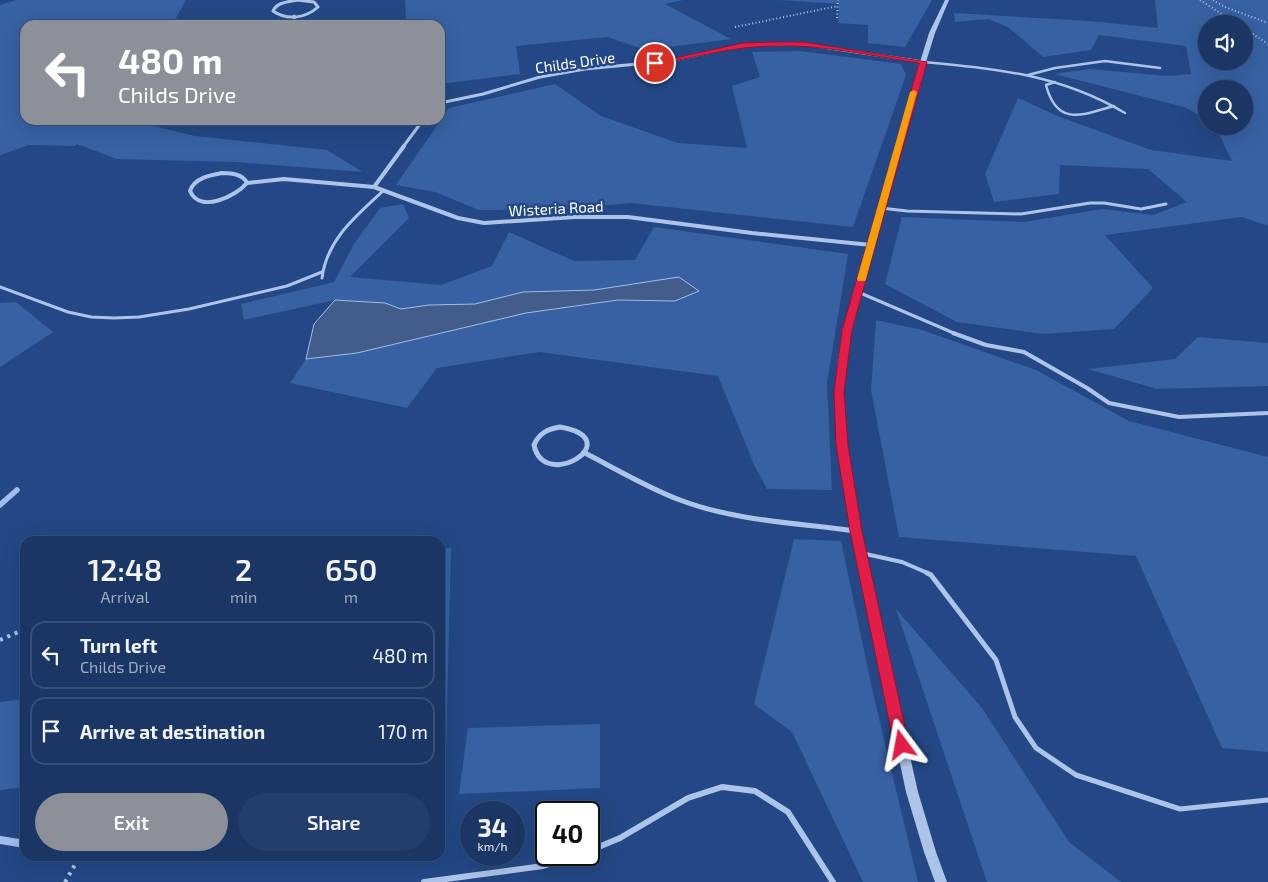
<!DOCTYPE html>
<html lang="en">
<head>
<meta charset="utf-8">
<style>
	:root { --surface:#1a3664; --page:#233e6a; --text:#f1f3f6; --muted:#9fabbf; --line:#385078; --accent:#8c9099 }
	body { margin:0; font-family:"Exo 2",sans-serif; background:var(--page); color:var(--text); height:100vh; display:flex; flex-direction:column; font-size:19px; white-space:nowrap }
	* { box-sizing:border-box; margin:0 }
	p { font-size:16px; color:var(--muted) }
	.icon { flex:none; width:28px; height:28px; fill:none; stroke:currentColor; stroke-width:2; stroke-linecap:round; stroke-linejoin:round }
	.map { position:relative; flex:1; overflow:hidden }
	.drawer { position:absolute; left:20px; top:536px; width:425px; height:325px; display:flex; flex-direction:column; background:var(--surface); border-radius:15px; box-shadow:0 5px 20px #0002,0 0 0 1px var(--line) }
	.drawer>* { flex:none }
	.banner { position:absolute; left:20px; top:20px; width:425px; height:105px; border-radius:15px; box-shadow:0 5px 20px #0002,0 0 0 1px var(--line); background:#8c9099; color:#fff; overflow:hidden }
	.controls { position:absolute; left:1198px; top:15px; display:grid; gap:10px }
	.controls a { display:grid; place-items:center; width:55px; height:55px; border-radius:50%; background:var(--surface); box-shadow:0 5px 20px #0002,0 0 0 1px var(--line); font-size:25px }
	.speed { position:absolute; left:460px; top:801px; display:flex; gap:10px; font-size:25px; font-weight:700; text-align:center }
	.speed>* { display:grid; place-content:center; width:65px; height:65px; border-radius:50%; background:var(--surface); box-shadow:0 5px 20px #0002,0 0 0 1px var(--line); line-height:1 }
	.speed small { font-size:12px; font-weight:400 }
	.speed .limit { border:2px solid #111; border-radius:8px; background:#fff; color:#111 }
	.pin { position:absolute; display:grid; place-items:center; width:42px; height:42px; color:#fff; margin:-21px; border:2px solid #fff; border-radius:50%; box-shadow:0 1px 5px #0007 }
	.me { position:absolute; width:55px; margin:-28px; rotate:347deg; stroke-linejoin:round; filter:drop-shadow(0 0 4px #0008) }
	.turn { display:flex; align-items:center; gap:18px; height:105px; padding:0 15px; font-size:22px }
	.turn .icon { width:65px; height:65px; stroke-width:2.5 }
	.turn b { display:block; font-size:35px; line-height:42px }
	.eta { display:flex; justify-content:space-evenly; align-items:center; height:85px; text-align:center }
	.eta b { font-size:30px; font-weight:600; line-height:35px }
	.primary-button { display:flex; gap:10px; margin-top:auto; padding:10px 15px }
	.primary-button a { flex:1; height:58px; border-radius:30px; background:var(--accent); color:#fff; font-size:20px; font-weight:600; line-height:58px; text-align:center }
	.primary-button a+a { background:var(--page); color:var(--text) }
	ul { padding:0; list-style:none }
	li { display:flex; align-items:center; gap:15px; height:68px; margin:0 10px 8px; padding:0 5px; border:2px solid var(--line); border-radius:15px }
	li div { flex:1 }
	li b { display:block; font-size:19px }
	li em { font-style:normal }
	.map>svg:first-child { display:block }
	.green { fill:#3761a2; fill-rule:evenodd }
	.water { fill:#425d89; stroke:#a1beea }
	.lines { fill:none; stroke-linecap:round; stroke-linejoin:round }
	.stream-far1 { stroke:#a1beea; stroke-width:5.5 }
	.stream { stroke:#a1beea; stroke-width:8 }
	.path-far1 { stroke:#adc4e9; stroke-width:2; stroke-dasharray:1 2.5; stroke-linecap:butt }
	.path { stroke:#adc4e9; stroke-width:4; stroke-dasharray:3 5; stroke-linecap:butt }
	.service-far3 { stroke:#adc4e9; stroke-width:2.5 }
	.service-far2 { stroke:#adc4e9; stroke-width:3 }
	.service-far1 { stroke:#adc4e9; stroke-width:4 }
	.service { stroke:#adc4e9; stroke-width:5 }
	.minor-far3 { stroke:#adc4e9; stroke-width:3 }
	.minor-far2 { stroke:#adc4e9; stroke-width:4 }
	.minor-far1 { stroke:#adc4e9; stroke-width:5 }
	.minor { stroke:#adc4e9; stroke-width:6 }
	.tertiary { fill:#adc4e9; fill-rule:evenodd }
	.route { fill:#e11d48; stroke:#92132f }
	.slow { fill:#f59e0b }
	.labels { text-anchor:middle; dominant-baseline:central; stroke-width:5; stroke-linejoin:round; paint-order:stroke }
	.far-street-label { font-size:15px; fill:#fff; stroke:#234885 }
</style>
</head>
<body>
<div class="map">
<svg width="1268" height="882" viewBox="0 0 1268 882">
	<rect width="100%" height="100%" fill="#234885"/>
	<g class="green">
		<polygon points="16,0 186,0 172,25 25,25 25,120 128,120 195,136 327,150 363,172 235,162 117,159 77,144 75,146 29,145 0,155 0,5"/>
		<polygon points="405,0 683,0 665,4 731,39 646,50 607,37 516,46 520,74 440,84 440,25 408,25 406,20"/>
		<polygon points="778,0 932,0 905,47 868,43 868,25 838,23 839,4"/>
		<path d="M1155,0H1268V226L1242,217L1105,235L1153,288L1114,329L1043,334L957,322L885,284L902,217L1024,222L1102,209L1153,215L1187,202L1148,169L1060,165L1059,194L994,202L985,174L1018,98L1060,117L1151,150L1232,161L1215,126H1244V89H1206V119L1184,107L1054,74L1089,69L1168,76L1191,74L1186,46L1099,35L1091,50L1043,57L1008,27L988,19L955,22L954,13L1090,21L1158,28ZM1206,24H1244V61H1206Z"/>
		<polygon points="800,51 901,64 906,75 853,227 631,203 565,209 479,210 435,192 396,185 449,108 555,84 601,116 678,143 747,148 732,86 760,77 752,52"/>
		<polygon points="403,204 409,218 350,277 441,285 492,266 509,232 574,261 635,260 654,227 848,254 827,383 832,490 767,489 755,467 718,376 539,352 437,368 407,408 290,383 306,359 357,353 526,313 618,300 675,301 679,277 594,290 523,292 475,304 429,305 401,309 385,303 335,300 244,320 241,304 334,282 354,244 380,208"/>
		<polygon points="16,302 53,332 0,367 0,303"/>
		<polygon points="876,320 922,330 1036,370 1129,421 1268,457 1268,752 1222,748 1136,556 899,537 871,390"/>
		<polygon points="1198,337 1268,343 1268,386 1157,389 1088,369 1175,359"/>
		<polygon points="794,539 841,541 873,693 918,882 863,882 792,732 754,704"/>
		<polygon points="451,548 445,787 440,788 440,549"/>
		<polygon points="896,609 982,708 1069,842 1121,882 987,882"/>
		<polygon points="25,699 25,787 0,790 0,702"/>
		<polygon points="600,724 600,788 459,794 468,728"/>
	</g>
	<polygon class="water" points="679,277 699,291 675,301 618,300 526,313 357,353 306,359 314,324 335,300 385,303 401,309 429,305 475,304 523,292 594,290"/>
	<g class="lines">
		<polyline class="stream-far1" points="0,505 17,490"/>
		<polyline class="stream" points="0,840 25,844"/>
		<g class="path-far1">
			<polyline points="1200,0 1237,24"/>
			<polyline points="1213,0 1225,7 1268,23"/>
			<polyline points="837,18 838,0"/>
			<polyline points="735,27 838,6"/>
			<polyline points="1244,28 1268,44"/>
		</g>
		<g class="path">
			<polyline points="0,640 25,629"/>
			<polyline points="65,882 80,856"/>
		</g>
		<g class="service-far3">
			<path d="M923,62C997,69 1059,74 1125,113"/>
			<polyline points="1028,75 1055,68 1105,61 1160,68"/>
			<path d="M1055,82L1046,85C1057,127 1082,115 1114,106"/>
		</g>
		<g class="service-far2">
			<polyline points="881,208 907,211 1021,214 1090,203 1104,203 1141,209 1166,204"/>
			<path d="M322,278C327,239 356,216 383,191"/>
			<polyline points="0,287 68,312 91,317 114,318 139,317 189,309 287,286 322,272"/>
			<polyline points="858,292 956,334"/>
		</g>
		<g class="service-far1">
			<polyline points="953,333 986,345 1024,352 1087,388 1109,403 1179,417 1268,413"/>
			<polyline points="861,553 902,562 930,574"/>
		</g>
		<polyline class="service" points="927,573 931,575 996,660 1015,717 1036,748 1076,775 1180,809 1268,800"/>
		<g class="minor-far3">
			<path d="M297,0L314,2L318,7C306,18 287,21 273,11C277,2 288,2 297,0Z"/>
			<polyline points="294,16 295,25"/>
			<polyline points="440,103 483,94 540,77 585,69 669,61 743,45 803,44 923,62"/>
			<polyline points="403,147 423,120"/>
		</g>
		<g class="minor-far2">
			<path d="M222,173C232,173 243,174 247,183C236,196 200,214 190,191C194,178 211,175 222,173Z"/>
			<polyline points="247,183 284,179 374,187 458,218 484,223 575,217 628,217 752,233 871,245"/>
			<polyline points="374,187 404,146"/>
		</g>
		<g class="minor-far1">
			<path d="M560,427C630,439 544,493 534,445C539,433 548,429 560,427Z"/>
			<path d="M585,453C616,469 648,488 680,500C735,521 798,523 856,531"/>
		</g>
		<g class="minor">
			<polyline points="589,851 620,838 688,798 722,787 755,791 788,812 833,882"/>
			<polyline points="424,882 543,866 578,855"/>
		</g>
		<polygon class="tertiary" points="945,0 949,0 935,33 922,75 860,297 846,357 843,394 847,454 863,546 918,792 936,852 947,882 935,882 924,852 906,792 854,546 838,454 835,394 838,357 852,297 916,75 929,33"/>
	</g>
	<path class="route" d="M773,42H804L927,62L852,330L844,392L848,445L862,531L909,745L907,750L902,752L896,750L894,745L850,531L836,445L834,392L842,330L919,63C871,56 821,44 772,46C732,47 694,57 655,65L652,63L743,43Z"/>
	<polygon class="slow" points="914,90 917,92 866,279 865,281 858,281 857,279 910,92"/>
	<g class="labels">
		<g class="far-street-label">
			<text transform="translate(575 62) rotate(-8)">Childs Drive</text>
			<text transform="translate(556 208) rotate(-3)">Wisteria Road</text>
		</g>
	</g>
</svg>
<div class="controls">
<a><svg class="icon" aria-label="sound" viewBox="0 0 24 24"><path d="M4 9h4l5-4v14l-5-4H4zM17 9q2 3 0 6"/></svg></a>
<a><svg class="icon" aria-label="search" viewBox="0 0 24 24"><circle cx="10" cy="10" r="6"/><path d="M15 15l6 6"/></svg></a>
</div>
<div class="speed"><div>34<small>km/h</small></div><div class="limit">40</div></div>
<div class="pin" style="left:655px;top:63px;background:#d93025"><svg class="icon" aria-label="arrive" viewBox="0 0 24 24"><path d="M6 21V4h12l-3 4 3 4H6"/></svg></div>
<svg class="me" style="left:902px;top:745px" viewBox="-20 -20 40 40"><path d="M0-17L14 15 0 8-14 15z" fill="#e11d48" stroke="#fff" stroke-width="4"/></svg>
<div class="banner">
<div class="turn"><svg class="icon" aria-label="left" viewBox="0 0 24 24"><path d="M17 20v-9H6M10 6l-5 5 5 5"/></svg><div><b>480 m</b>Childs Drive</div></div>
</div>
<section class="drawer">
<div class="eta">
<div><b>12:48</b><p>Arrival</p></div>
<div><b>2</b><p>min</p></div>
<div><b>650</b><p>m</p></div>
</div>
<ul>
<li><svg class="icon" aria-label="left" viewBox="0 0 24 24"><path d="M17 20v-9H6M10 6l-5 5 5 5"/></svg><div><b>Turn left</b><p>Childs Drive</p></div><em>480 m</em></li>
<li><svg class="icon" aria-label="arrive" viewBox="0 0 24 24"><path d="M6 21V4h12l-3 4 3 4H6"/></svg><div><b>Arrive at destination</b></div><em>170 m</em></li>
</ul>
<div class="primary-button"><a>Exit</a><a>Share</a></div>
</section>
</div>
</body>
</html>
